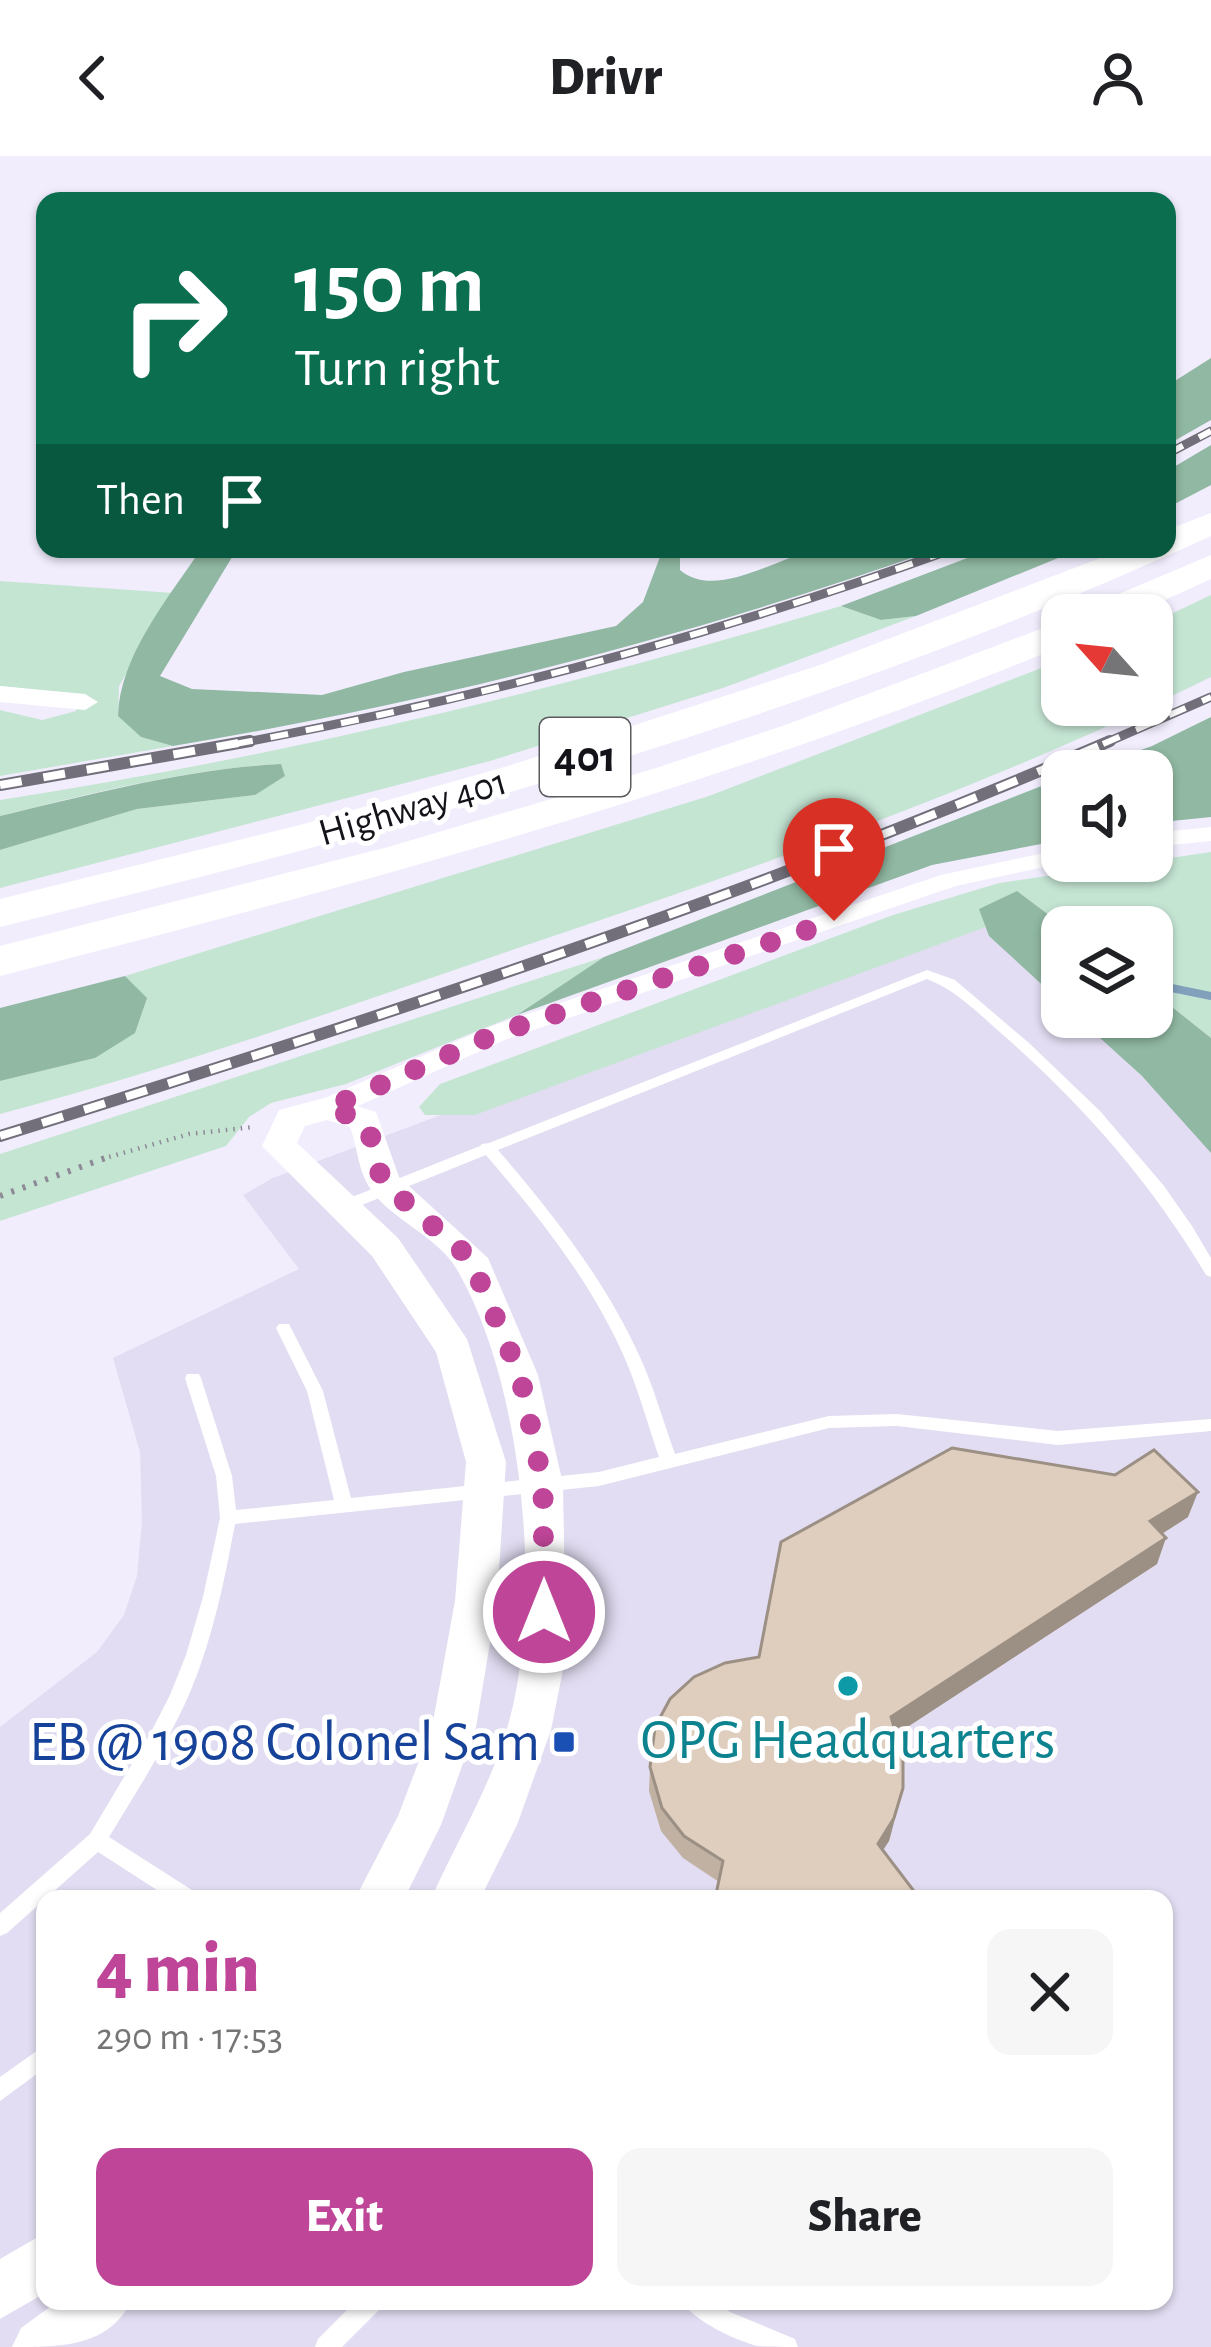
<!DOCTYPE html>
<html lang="en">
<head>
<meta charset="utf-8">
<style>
	:root { --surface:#fff; --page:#f6f6f6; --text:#202124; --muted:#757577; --accent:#bf4598 }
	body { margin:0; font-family:"Alegreya Sans",sans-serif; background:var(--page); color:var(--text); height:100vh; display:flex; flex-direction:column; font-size:45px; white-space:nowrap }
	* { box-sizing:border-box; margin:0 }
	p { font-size:39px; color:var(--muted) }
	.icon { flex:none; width:66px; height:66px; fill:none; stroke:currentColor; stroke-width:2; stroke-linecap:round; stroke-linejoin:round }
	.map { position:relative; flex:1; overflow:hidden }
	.details { position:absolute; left:36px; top:1734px; width:1137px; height:420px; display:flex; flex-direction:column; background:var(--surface); border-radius:24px; box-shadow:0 3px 9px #0004 }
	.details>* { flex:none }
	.guide { position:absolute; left:36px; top:36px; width:1140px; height:366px; border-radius:24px; box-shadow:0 3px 9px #0004; background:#0b6e4f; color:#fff; overflow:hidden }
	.needle { width:78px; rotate:297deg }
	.fabs { position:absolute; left:1041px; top:438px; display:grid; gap:24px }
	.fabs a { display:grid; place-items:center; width:132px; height:132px; border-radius:24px; background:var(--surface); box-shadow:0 3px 9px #0004; font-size:60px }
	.pin { position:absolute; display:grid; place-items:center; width:102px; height:102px; color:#fff; margin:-123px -51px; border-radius:50% 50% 50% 0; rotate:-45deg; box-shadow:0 0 12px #0007 }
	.pin .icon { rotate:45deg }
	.me { position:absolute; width:132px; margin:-66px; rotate:0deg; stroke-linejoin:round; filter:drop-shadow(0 0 9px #0008) }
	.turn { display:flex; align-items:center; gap:42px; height:252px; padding:0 60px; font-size:54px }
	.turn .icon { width:156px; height:156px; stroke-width:2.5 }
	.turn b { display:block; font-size:84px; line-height:102px }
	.then { display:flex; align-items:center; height:114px; padding:0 60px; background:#0003; gap:24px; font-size:45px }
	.round { display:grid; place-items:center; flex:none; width:126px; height:126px; border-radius:24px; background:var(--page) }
	.overview { display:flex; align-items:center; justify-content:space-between; height:204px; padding:0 60px }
	h1 { font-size:72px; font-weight:800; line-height:90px; color:var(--accent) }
	.cta { display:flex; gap:24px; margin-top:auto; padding:24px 60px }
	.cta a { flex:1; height:138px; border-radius:24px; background:var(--accent); color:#fff; font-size:48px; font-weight:800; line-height:138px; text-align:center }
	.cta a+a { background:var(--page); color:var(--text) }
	header { display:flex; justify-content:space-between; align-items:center; height:156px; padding:0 60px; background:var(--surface); font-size:54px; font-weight:800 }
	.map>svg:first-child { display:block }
	.built { fill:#e2ddf2; fill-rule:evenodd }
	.green { fill:#c5e5d3 }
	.forest { fill:#90b8a2 }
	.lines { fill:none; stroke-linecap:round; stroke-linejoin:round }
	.stream { stroke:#80a0bb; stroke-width:8 }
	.path-far1 { stroke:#8d8a95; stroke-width:4.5; stroke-dasharray:1.5 6; stroke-linecap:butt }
	.path { stroke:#8d8a95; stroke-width:6; stroke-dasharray:3 9; stroke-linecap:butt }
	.service { fill:#fff; fill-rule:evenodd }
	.minor { fill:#fff; fill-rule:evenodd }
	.tertiary { fill:#fff; fill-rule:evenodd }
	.motorway { fill:#fff; fill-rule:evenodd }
	.rail-far1-casing { stroke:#726f7a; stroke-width:9 }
	.rail-casing { stroke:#726f7a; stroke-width:12 }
	.rail-far1 { stroke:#fff; stroke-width:6; stroke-dasharray:18; stroke-linecap:butt }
	.rail { stroke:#fff; stroke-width:8; stroke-dasharray:22; stroke-linecap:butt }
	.wall { fill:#c0b1a3 }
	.shaded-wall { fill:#9c9085 }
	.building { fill:#dfcebe; stroke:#9c9085; stroke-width:3 }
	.route { stroke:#bf4598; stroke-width:21; stroke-dasharray:0 37.8 }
	.culture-dot { fill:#0f9aa8; stroke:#fff; stroke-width:4.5 }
	.transit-dot { fill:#1a4fb4; stroke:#fff; stroke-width:4.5 }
	.labels { text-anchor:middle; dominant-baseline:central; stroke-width:10; stroke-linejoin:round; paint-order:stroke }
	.far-street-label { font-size:39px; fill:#15131a; stroke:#fff }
	.shield { fill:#fff; stroke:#5b5a5f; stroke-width:3 }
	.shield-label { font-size:45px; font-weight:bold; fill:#15131a }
	.near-culture-label { font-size:57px; fill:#0d838f; stroke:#fff }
	.near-transit-label { font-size:57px; fill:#164399; stroke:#fff; text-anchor:end }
</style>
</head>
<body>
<header><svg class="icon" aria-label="back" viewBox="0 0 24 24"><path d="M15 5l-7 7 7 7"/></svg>Drivr<svg class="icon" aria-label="person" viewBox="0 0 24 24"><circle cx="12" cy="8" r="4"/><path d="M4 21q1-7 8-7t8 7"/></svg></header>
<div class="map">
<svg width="1211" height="2191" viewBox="0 0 1211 2191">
	<rect width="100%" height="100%" fill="#f1edfd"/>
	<path class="built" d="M976,758L1062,842V861H1081L1211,988V2191H0V1571L97,1496L124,1459L137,1420L142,1365L140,1296L113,1202L299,1113L243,1039L273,1022ZM45,1743H1164V2145H45Z"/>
	<g class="green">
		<polygon points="0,425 174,437 119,530 118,559 141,581 173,590 0,620 0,554 42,564 76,555 82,539 0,530"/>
		<path d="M1211,439V521C990,631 752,713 518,792C346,851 176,912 0,958V925L95,902L146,842L125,820L709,640L1062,504V549H1152V467Z"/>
		<path d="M841,450L881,464L916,460L723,532L490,605L0,732V694L137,653L255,639L280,608C186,613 92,637 0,660V644C285,600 565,532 841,450Z"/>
		<polygon points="1211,696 1211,882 1152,835 1152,771 1065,771 1017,735 980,753 986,771 475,959 425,959 419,951 440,928 893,759 999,727"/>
		<polygon points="604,801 517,859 346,928 271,947 249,961 226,990 0,1065 0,998"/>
	</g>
	<g class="forest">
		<polygon points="1211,202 1211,264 1167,289 1167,230"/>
		<polygon points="1211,289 1211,329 1167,352 1167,315"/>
		<path d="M201,393H237L160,520L192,533L322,539L404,516L616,470L643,446L663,393H680V414C715,444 775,403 814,394C851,385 899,393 937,393C687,482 434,546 173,590L141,581L118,560C120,499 168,443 201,393Z"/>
		<polygon points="991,393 1080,393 916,460 881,464 841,450"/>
		<polygon points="1211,561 1211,661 1152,667 1152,615 1082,615 1152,590"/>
		<path d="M281,608L285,620L255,639L137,653L0,694V660C93,638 186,613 281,608Z"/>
		<polygon points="1062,622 1062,684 932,709 517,859 604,801"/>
		<polygon points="1017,735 1065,771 1062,847 989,780 979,753"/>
		<polygon points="125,820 147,842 135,877 95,902 0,925 0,852"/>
		<polygon points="1152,835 1211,882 1211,997 1142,920 1077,861 1152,861"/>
	</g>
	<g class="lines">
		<polyline class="stream" points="1152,828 1211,840"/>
		<polyline class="path-far1" points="102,1003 189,978 254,971"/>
		<polyline class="path" points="0,1040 111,1000"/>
		<g class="service">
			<path d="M927,814L955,824L1029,887L1100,955L1164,1030L1192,1070L1211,1102V1121L1206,1119C1151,1026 1082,948 1002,878C978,857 956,834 927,823L498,994C553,1058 605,1124 640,1201C654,1232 663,1265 675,1298L829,1260L897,1258L1058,1275L1211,1263V1275L1058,1289L897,1270L829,1272L599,1330L235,1368C224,1427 212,1486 188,1541C166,1590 137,1635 109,1681L195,1736L198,1743H171L98,1696L7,1777L0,1780V1757L90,1678L151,1576L170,1539L186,1499L203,1441L220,1362L216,1320L185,1222L187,1218H199L201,1222L232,1320L236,1354L334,1344L307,1235L276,1172L279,1168H289L323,1235L351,1342L599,1316L659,1301C648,1269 639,1236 626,1205C593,1128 540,1062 486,999L347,1055H337L335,1051L337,1047L480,990L482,988L489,987Z"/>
			<polygon points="45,1889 45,1912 0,1945 0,1921"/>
			<polygon points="356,2145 383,2145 380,2153 342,2191 315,2191 318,2183"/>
			<path d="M682,2145H713L730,2156L795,2183L798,2191C786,2191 770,2191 758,2190C736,2185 692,2164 682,2145Z"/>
		</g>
		<g class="minor">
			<polygon points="1211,671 1211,685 1152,691 1152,677"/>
			<polygon points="1062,693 1062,705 1071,705 956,730 507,883 338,959 328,962 314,952 318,945 489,871 941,719"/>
		</g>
		<g class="tertiary">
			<polygon points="0,530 85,538 98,546 85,554 0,546"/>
			<path d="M328,941L376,956L399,1021L488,1102L538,1219L563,1328L566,1499L551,1574L517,1669L480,1743H431C456,1687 488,1635 506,1576C545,1451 524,1226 456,1112C438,1082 397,1066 375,1039C357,1017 359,995 350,971L327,964L305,970L297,987L398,1082L467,1183L506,1306L497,1445L476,1571L441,1669L404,1743H355L398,1660L432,1571L455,1445L466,1306L436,1196L372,1100L262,990L279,954Z"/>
			<polygon points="45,2077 45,2137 0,2163 0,2103"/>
			<path d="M58,2145H131C109,2191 61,2191 12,2191L21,2172Z"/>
		</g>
		<g class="motorway">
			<path d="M1211,357V380C826,557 411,671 0,771V743L300,669L508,610L817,510L1124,393H1167V374Z"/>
			<polygon points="1211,399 1211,423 1132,459 1082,459 1088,451"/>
			<path d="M1062,465V490C718,632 361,728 0,820V790L388,691L656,612L788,568Z"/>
		</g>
		<defs>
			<g id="rail-far1">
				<polyline points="1167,298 1211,275"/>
				<path d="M235,588C480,543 719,478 953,393"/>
				<polyline points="1103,588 1211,541"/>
			</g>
			<g id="rail">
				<polyline points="0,629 250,585"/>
				<path d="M0,980C375,864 749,741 1110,585"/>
			</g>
		</defs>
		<use href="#rail-far1" class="rail-far1-casing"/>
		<use href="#rail" class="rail-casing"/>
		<use href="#rail-far1" class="rail-far1"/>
		<use href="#rail" class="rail"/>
	</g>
	<g class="wall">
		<polygon points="1188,1361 1162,1378 1157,1408 896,1578 903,1632 889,1685 719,1726 683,1702 661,1675 649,1635 650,1611 759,1501"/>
		<polygon points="975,2145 1047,2145 1034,2154"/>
	</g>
	<g class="shaded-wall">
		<polygon points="1198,1336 1188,1361 1141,1391 1150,1365"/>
		<polygon points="1166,1382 1157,1408 886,1585 891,1561"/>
		<polygon points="903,1632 889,1685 873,1710 878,1688"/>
	</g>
	<polygon class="building" points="952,1292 1115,1319 1154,1294 1198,1336 1150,1365 1166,1382 891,1561 903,1600 903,1632 894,1662 878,1688 920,1743 715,1743 723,1705 684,1680 662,1652 650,1611 655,1571 670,1543 694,1521 725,1507 759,1501 781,1386"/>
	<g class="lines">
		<polyline class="route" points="544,1456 543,1328 520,1219 470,1102 387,1030 374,1006 372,984 364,964 328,952 498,877 834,765"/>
	</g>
	<circle class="culture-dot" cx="848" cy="1530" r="12"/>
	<rect class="transit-dot" x="552" y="1574" width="24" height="24" rx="6"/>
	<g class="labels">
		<g class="far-street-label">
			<text transform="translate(413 652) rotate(-16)">Highway 401</text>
		</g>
		<rect class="shield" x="540" y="562" width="90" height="78" rx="9"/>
		<g class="shield-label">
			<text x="585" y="601">401</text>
		</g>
		<g class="near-culture-label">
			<text x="848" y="1584">OPG Headquarters</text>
		</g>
		<g class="near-transit-label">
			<text x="540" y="1586">EB @ 1908 Colonel Sam</text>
		</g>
	</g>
</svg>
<div class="fabs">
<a><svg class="needle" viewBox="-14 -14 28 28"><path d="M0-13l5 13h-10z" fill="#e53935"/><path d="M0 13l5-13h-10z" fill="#757577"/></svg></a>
<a><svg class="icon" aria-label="sound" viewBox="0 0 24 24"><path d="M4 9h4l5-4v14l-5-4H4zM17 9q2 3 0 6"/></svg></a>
<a><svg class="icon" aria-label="layers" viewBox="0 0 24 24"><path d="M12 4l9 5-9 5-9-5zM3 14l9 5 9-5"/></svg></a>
</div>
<div class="pin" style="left:834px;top:765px;background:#d93025"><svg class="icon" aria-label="arrive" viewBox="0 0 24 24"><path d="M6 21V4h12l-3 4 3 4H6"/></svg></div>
<svg class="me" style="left:544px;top:1456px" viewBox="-20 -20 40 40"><circle r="17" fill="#bf4598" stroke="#fff" stroke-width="3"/><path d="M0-11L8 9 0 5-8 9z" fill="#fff"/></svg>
<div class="guide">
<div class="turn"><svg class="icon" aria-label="right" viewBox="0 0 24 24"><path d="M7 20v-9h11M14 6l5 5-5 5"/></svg><div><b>150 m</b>Turn right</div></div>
<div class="then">Then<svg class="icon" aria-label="arrive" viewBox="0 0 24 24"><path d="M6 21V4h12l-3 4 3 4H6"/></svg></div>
</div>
<section class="details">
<div class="overview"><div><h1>4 min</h1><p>290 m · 17:53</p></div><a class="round"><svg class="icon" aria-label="close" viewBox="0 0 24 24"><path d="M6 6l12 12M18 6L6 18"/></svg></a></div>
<div class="cta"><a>Exit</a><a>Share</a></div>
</section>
</div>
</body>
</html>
